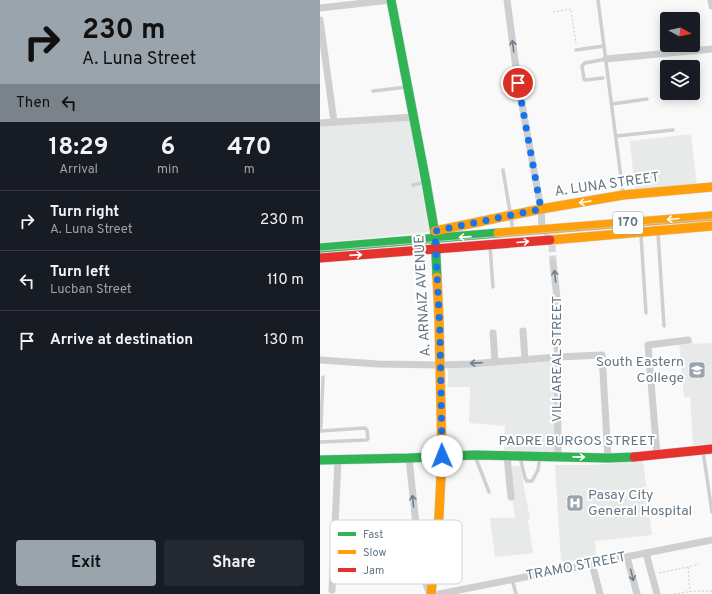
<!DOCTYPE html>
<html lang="en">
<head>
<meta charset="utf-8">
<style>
	:root { --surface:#171b24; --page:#242831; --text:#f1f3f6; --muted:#9ea1a6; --line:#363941; --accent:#99a4ac }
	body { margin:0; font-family:Overpass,sans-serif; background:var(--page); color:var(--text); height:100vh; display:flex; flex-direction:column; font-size:15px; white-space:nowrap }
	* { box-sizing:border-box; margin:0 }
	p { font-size:13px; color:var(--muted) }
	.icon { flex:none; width:22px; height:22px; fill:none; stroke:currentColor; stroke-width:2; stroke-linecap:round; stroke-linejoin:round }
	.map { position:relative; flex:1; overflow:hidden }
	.drawer { display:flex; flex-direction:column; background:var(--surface); width:320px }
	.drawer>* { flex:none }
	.top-card { background:#99a4ac; color:#111; overflow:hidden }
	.needle { width:26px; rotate:98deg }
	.buttons { position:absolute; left:340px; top:12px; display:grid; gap:8px }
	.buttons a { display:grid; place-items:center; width:40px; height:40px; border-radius:4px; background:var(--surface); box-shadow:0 2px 10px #0003; font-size:20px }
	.pin { position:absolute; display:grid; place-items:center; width:34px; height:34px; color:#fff; margin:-17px; border:2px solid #fff; border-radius:50%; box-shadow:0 1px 4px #0007 }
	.me { position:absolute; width:44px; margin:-22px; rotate:359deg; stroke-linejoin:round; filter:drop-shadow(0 0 3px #0008) }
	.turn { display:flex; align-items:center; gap:14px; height:84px; padding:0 16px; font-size:18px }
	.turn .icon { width:52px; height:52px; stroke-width:2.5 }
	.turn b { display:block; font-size:28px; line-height:34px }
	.then { display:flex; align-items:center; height:38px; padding:0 16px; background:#0003; gap:8px; font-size:15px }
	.eta { display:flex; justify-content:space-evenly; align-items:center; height:68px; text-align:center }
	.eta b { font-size:24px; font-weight:700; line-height:28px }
	.cta { display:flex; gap:8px; margin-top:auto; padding:8px 16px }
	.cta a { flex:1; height:46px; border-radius:4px; background:var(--accent); color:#111; font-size:16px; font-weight:700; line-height:46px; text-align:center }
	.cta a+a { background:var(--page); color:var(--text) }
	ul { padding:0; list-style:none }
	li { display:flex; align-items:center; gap:12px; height:60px; padding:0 16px; border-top:1px solid var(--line) }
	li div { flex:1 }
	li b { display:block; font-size:15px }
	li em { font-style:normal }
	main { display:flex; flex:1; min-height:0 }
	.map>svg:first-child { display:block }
	.built { fill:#e8e9e9 }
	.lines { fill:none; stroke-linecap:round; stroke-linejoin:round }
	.street-tunnel { stroke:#d4d8dc; stroke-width:7; stroke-dasharray:7 3.5; stroke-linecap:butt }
	.fast-casing { stroke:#d5d6d7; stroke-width:10 }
	.slow-casing { stroke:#d5d6d7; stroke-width:10 }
	.jam-casing { stroke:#d5d6d7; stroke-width:10 }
	.path { stroke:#cbcccd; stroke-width:1; stroke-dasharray:2 2; stroke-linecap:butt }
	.lane { stroke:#cecfd0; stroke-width:3.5 }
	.street { stroke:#cecfd0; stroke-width:7 }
	.fast { stroke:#30b455; stroke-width:9 }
	.slow { stroke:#ff9f0a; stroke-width:9 }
	.jam { stroke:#e5322d; stroke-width:9 }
	.tram { stroke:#c3c5c6; stroke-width:1 }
	.oneway { stroke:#707f8b }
	.oneway2 { stroke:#fff }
	.route { stroke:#1a73e8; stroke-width:7; stroke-dasharray:0 12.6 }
	.labels { text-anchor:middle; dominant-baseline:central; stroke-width:4; stroke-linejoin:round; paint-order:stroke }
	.shield { fill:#fff; stroke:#939fa8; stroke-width:1 }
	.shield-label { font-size:13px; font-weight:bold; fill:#657683 }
	.street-label { font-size:14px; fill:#657683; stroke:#fff }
	.poi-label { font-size:14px; fill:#657683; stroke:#fff; text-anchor:end }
	.key { fill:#fff; stroke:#d1d6da; stroke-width:1 }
	.key-label { font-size:11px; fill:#657683 }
</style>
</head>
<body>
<main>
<section class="drawer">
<div class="top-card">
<div class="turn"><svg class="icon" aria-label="right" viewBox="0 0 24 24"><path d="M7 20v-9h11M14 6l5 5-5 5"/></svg><div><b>230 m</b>A. Luna Street</div></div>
<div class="then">Then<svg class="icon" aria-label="left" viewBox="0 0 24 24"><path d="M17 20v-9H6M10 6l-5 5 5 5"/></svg></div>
</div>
<div class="eta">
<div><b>18:29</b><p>Arrival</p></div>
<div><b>6</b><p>min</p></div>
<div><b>470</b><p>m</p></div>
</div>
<ul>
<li><svg class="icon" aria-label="right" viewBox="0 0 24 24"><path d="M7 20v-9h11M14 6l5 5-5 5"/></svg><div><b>Turn right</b><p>A. Luna Street</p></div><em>230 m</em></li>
<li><svg class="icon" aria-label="left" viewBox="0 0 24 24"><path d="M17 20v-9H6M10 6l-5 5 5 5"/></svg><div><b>Turn left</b><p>Lucban Street</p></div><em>110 m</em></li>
<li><svg class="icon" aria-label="arrive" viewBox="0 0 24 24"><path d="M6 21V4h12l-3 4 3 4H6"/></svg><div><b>Arrive at destination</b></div><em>130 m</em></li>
</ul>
<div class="cta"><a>Exit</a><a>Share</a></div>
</section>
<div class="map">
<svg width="392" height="594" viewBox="0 0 392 594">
	<rect width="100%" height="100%" fill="#f9f9f9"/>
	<g class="built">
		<polygon points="89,117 109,232 0,243 0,124"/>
		<polygon points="371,134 377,185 315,191 310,141"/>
		<polygon points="373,341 373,344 392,343 392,444 373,445 370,397 364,397 359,342"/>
		<polygon points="235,359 235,453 184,450 185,426 149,423 150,387 128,387 128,367"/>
		<polygon points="323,461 332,535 275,541 276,560 241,561 235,465 270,465"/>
		<polygon points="200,466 210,519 208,520 213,553 175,557 170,518 195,518 188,467"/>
	</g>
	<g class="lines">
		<polyline class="street-tunnel" points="232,245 233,262"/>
		<defs>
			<g id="fast">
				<polyline points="71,0 106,182 115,234 117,277"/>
				<polyline points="0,248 178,233"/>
				<polyline points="0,460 89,458 154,455 288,458 314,457"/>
			</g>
			<g id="slow">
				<polyline points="115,231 221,209 303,195 392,187"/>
				<polyline points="178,233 392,216"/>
				<polyline points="230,240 392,226"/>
				<polyline points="111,594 119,516 122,456 119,319 117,277"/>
			</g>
			<g id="jam">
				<polyline points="0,258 230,240"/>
				<polyline points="314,457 392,449"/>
			</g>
		</defs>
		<use href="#fast" class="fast-casing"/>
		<use href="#slow" class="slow-casing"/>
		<use href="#jam" class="jam-casing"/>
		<g class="path">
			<polyline points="233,12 251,9 256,44"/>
			<polyline points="368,567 370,592"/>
			<polyline points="339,573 368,567 379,564"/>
			<polyline points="354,594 374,591 392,591"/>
		</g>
		<g class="lane">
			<polyline points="278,0 303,193"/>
			<polyline points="256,50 284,46"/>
			<polyline points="283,78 265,80 264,79 262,66 265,63 286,59"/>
			<polyline points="53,91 87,87"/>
			<polyline points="292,104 327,99"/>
			<polyline points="296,136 353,130"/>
			<polyline points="183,170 193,230"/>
			<polyline points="93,185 105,182"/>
			<polyline points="338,233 344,326"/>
			<polyline points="321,235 326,313"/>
			<polyline points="170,246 173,287"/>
			<polyline points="0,431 45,428 47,430 48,439 46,440 0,442"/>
			<polyline points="0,431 1,425 3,377"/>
			<polyline points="383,451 392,512"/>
			<polyline points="155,456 169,492"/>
			<polyline points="200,457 205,478 207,481 212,481 218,470 220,457"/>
			<polyline points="192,579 196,594"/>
		</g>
		<g class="street">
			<polyline points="187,0 198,83 221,209 222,227 226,232"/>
			<polyline points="391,0 392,6"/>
			<polyline points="0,8 71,0"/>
			<polyline points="0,20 14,122"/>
			<polyline points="286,59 392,49"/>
			<polyline points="0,123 94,117"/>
			<polyline points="233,262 237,298 238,457"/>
			<polyline points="203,331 205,360"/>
			<polyline points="173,333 175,362"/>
			<polyline points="0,360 58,364 121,365 150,364 237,357 282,355 288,458"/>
			<polyline points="337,455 328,345 368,340"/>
			<polyline points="187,456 191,497"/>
			<polyline points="89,458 101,572 110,594"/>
			<polyline points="326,553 337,594"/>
			<polyline points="307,557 317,594"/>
			<polyline points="272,564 280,594"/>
			<polyline points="12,590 18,460"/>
			<polyline points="119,594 392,540"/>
		</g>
		<use href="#fast" class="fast"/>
		<use href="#slow" class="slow"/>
		<use href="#jam" class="jam"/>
		<polyline class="tram" points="0,251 392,219"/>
	</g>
	<defs><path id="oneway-shaft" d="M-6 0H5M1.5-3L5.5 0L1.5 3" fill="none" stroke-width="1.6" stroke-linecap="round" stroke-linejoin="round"/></defs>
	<g class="oneway">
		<use href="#oneway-shaft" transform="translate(193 46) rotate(-97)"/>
		<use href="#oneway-shaft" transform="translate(235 276) rotate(-96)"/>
		<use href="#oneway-shaft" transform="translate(156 363) rotate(176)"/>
		<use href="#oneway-shaft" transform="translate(93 501) rotate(-96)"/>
		<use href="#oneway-shaft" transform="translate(312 575) rotate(76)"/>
	</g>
	<g class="oneway2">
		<use href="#oneway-shaft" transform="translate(265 202) rotate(171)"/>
		<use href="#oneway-shaft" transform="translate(353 219) rotate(175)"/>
		<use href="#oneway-shaft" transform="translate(145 237) rotate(176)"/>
		<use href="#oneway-shaft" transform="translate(203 242) rotate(-5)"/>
		<use href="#oneway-shaft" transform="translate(36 255) rotate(-4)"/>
		<use href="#oneway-shaft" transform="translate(259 457) rotate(1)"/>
	</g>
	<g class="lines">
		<polyline class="route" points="122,456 120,334 115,231 221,209 198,83"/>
	</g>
	<defs>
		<symbol id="university-square" viewBox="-11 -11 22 22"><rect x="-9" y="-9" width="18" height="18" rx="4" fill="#99a4ac" stroke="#fff"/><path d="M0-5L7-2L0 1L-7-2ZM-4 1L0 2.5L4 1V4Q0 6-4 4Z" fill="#fff"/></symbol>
		<symbol id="hospital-square" viewBox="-11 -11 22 22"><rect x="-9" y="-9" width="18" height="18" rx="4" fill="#99a4ac" stroke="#fff"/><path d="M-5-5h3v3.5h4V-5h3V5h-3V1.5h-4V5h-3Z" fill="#fff"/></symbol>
	</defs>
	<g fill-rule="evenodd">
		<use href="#university-square" x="367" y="360" width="20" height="20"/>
		<use href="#hospital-square" x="245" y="493" width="20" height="20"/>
	</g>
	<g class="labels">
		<rect class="shield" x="293" y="212" width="30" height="22" rx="3"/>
		<g class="shield-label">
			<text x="308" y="223">170</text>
		</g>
		<g class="street-label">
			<text transform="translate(287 185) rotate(-8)">A. LUNA STREET</text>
			<text transform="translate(103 296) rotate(-93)">A. ARNAIZ AVENUE</text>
			<text transform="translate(237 359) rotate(-90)">VILLAREAL STREET</text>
			<text x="257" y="441">PADRE BURGOS STREET</text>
			<text transform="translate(256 567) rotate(-11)">TRAMO STREET</text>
		</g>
		<g class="poi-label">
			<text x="364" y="362">South Eastern<tspan x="364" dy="16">College</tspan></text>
			<text x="268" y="495" text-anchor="start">Pasay City<tspan x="268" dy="16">General Hospital</tspan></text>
		</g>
	</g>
	<rect x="10" y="520" width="132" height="64" rx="6" class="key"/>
	<rect x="18" y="532" width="18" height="4" fill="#30b455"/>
	<rect x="18" y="550" width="18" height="4" fill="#ff9f0a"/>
	<rect x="18" y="568" width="18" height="4" fill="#e5322d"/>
	<g class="key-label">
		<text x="43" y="538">Fast</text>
		<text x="43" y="556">Slow</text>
		<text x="43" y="574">Jam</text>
	</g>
</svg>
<div class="buttons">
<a><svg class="needle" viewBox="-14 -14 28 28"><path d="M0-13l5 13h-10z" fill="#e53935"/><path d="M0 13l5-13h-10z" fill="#9ea1a6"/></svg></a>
<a><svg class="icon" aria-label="layers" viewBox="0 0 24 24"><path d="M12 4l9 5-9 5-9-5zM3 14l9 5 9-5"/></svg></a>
</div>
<div class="pin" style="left:198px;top:83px;background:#d93025"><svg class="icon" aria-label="arrive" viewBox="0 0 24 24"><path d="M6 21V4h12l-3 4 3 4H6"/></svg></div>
<svg class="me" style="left:122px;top:456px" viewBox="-20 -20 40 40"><circle r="19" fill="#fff"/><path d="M0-13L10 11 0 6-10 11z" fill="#1a73e8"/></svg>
</div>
</main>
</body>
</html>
